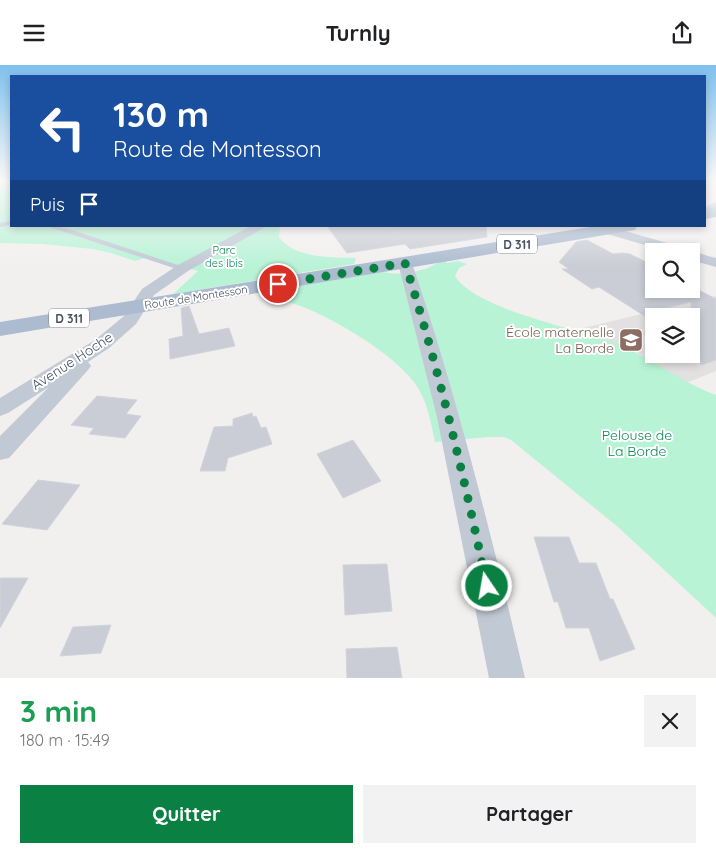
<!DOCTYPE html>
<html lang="fr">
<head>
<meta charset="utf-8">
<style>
	:root { --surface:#fff; --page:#f2f2f2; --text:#202124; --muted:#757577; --accent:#0b8043 }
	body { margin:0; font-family:Quicksand,sans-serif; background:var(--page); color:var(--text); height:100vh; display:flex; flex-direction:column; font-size:19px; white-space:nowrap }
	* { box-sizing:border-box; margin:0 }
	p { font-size:16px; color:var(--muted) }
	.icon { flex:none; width:28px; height:28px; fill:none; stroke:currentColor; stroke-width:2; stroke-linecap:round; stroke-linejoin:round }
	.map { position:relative; height:613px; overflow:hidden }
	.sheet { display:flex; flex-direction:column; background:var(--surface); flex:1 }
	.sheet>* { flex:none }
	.banner { position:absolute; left:10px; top:10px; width:696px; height:152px; border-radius:0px; box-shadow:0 2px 8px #0003; background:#1a4fa0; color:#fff; overflow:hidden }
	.tools { position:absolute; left:645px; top:178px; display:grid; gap:10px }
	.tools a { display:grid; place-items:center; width:55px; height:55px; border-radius:0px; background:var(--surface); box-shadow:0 2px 8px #0003; font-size:25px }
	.pin { position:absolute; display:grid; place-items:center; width:42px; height:42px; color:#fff; margin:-21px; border:2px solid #fff; border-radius:50%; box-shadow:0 1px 5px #0007 }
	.me { position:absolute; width:55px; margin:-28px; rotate:348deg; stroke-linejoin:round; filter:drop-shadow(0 0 4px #0008) }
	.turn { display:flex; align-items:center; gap:18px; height:105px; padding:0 20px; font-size:22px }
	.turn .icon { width:65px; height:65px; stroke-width:2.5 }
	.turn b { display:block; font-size:35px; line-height:42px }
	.then { display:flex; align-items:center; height:48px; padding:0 20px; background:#0003; gap:10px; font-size:19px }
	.round { display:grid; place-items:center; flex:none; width:52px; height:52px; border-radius:0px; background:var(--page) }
	.overview { display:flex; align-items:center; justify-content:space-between; height:85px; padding:0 20px }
	h1 { font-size:30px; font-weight:700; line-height:38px; color:#1e9e55 }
	.primary-button { display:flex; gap:10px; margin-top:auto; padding:10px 20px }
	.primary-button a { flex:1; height:58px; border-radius:0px; background:var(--accent); color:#fff; font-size:20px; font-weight:700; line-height:58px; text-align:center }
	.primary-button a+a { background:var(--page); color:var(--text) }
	header { display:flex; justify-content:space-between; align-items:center; height:65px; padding:0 20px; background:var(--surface); font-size:22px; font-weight:700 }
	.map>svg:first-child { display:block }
	.education { fill:#e3e0e1; fill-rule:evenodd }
	.green { fill:#b9f3d6 }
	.building { fill:#cacdd5; stroke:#d2d4db }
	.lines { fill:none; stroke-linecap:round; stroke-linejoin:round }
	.lane { fill:#c1c9d5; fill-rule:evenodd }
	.street { fill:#c1c9d5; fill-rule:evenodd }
	.primary { fill:#acbbd0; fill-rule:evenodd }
	.route { stroke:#0b8043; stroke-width:9; stroke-dasharray:0 16.2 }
	.labels { text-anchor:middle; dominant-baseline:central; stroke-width:4; stroke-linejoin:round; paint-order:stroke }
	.far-park-label { font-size:11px; fill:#0e8757; stroke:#fff }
	.far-street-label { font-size:11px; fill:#45505e; stroke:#fff }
	.shield { fill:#fff; stroke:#7d848e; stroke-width:1 }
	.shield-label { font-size:12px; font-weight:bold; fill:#45505e }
	.education-label { font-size:14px; fill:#785e54; stroke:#fff; text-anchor:end }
	.street-label { font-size:14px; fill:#45505e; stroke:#fff }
	.park-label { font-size:14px; fill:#0e8757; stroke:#fff }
</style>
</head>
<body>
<header><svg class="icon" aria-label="menu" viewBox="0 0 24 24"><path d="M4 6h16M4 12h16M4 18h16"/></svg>Turnly<svg class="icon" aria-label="share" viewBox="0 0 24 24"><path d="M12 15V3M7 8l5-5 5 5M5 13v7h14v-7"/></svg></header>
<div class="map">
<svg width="716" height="613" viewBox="0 0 716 613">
	<rect width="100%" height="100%" fill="#f2efef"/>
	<path class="education" d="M716,231V306L686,318L635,286L575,265ZM654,251H691V289H654Z"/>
	<g class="green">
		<path d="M0,116H11V161H280L279,172C295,194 331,192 356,193L354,199L173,229L198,206L148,192L135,196L111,188L93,184L43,179L0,178Z"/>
		<path d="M444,195L447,198L458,196L467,199L459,203L455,211C476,245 577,263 615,278C651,292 680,317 716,330V553L618,462L511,375L504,372H488L435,377C430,355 428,336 414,317C392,286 302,231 264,233L262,226L380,206C395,211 411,208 425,204C432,202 437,197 444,195Z"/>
	</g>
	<g class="building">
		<polygon points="327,161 387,161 395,169 387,161 486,161 487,172 410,184 405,179 347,188"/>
		<polygon points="587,175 613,189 622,188 630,189 654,201 654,224 691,224 691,221 716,234 716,295 702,300 691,293 691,237 654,246 654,257 599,222 592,224 562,204 569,204 559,197 576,177"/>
		<polygon points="189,241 199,269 229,263 235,281 170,294 169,274 183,271 181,243"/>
		<polygon points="97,331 137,335 126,349 141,351 125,373 89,369 94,363 71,360"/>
		<polygon points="252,348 253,352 256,351 261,363 266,362 272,379 228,393 225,406 200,406 214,362 233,361 233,354"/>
		<polygon points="353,375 381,416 343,433 317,389"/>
		<polygon points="38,415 80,420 47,465 2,459"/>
		<polygon points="534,472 569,472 579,498 596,498 610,534 613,534 635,584 600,596 589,563 566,563 558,537 554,537"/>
		<polygon points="387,499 392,546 345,550 343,500"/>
		<polygon points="0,513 28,513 0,563"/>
		<polygon points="111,560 101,588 60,591 73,562"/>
		<polygon points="397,582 402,613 347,613 346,584"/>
	</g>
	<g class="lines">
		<g class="lane">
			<polygon points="11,156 11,160 0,162 0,158"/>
			<polygon points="46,161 57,161 78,167 187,203 180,205"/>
		</g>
		<g class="street">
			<polygon points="716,137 716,152 707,150 705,142"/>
			<polygon points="251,161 267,161 188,206 154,230 136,259 109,283 88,297 91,301 88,305 9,393 0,395 0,371 49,322 8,348 0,351 0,333 95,275 124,251 142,224 178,200"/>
			<polygon points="608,161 684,183 686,186 665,186 604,168 602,165 604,162"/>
			<path d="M689,186C698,187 707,191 716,193V202L691,195V186Z"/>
			<path d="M405,194L410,195L412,198C458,334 492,473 525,613H489L437,352L398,198L400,195Z"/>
		</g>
		<g class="primary">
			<polygon points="716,142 716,152 705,154 705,144"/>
			<polygon points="596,161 637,161 635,165 629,166 0,271 0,257"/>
		</g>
	</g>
	<linearGradient id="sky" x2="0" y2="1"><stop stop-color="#7fc0ed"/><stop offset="0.57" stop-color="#f9f8f8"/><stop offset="1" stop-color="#f9f8f8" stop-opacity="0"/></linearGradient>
	<rect width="716" height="202" fill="url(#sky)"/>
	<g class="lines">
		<path class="route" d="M278,219L405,198C439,304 464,412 487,521"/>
	</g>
	<defs>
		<symbol id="school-square" viewBox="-11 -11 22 22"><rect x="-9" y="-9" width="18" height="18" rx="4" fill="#8d6e63" stroke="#fff"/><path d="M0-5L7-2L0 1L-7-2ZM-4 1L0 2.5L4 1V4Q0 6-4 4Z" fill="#fff"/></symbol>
	</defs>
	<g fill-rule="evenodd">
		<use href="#school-square" x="617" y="261" width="28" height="28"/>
	</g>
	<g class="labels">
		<g class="far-park-label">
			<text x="224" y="185">Parc<tspan x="224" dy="13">des Ibis</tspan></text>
		</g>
		<g class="far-street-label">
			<text transform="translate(196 232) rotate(-9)">Route de Montesson</text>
		</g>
		<g class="shield">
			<rect x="497" y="169.5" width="40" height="19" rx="4"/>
			<rect x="49" y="243.5" width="40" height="19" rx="4"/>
		</g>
		<g class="shield-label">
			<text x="517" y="179">D 311</text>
			<text x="69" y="253">D 311</text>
		</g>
		<g class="education-label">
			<text x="614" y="267">École maternelle<tspan x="614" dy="16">La Borde</tspan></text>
		</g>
		<g class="street-label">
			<text transform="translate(72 296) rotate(-33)">Avenue Hoche</text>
		</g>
		<g class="park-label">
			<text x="637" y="370">Pelouse de<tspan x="637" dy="16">La Borde</tspan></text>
		</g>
	</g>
</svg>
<div class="tools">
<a><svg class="icon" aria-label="search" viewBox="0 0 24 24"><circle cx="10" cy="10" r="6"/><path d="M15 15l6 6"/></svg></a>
<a><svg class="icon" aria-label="layers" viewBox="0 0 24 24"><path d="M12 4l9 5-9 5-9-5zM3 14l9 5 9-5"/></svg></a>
</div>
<div class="pin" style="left:278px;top:219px;background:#d93025"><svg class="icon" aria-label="arrive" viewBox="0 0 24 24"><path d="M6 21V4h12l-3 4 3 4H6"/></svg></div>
<svg class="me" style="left:487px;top:521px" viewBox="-20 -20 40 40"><circle r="17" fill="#0b8043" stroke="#fff" stroke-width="3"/><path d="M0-11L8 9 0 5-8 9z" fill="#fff"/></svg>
<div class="banner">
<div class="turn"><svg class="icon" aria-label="left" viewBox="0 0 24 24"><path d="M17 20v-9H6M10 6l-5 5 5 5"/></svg><div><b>130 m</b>Route de Montesson</div></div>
<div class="then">Puis<svg class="icon" aria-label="arrive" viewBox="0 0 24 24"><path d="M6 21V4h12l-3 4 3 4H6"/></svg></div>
</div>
</div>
<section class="sheet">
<div class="overview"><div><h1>3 min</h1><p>180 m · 15:49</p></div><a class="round"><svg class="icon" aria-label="close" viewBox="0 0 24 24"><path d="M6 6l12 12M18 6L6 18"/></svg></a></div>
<div class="primary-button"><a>Quitter</a><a>Partager</a></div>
</section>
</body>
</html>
